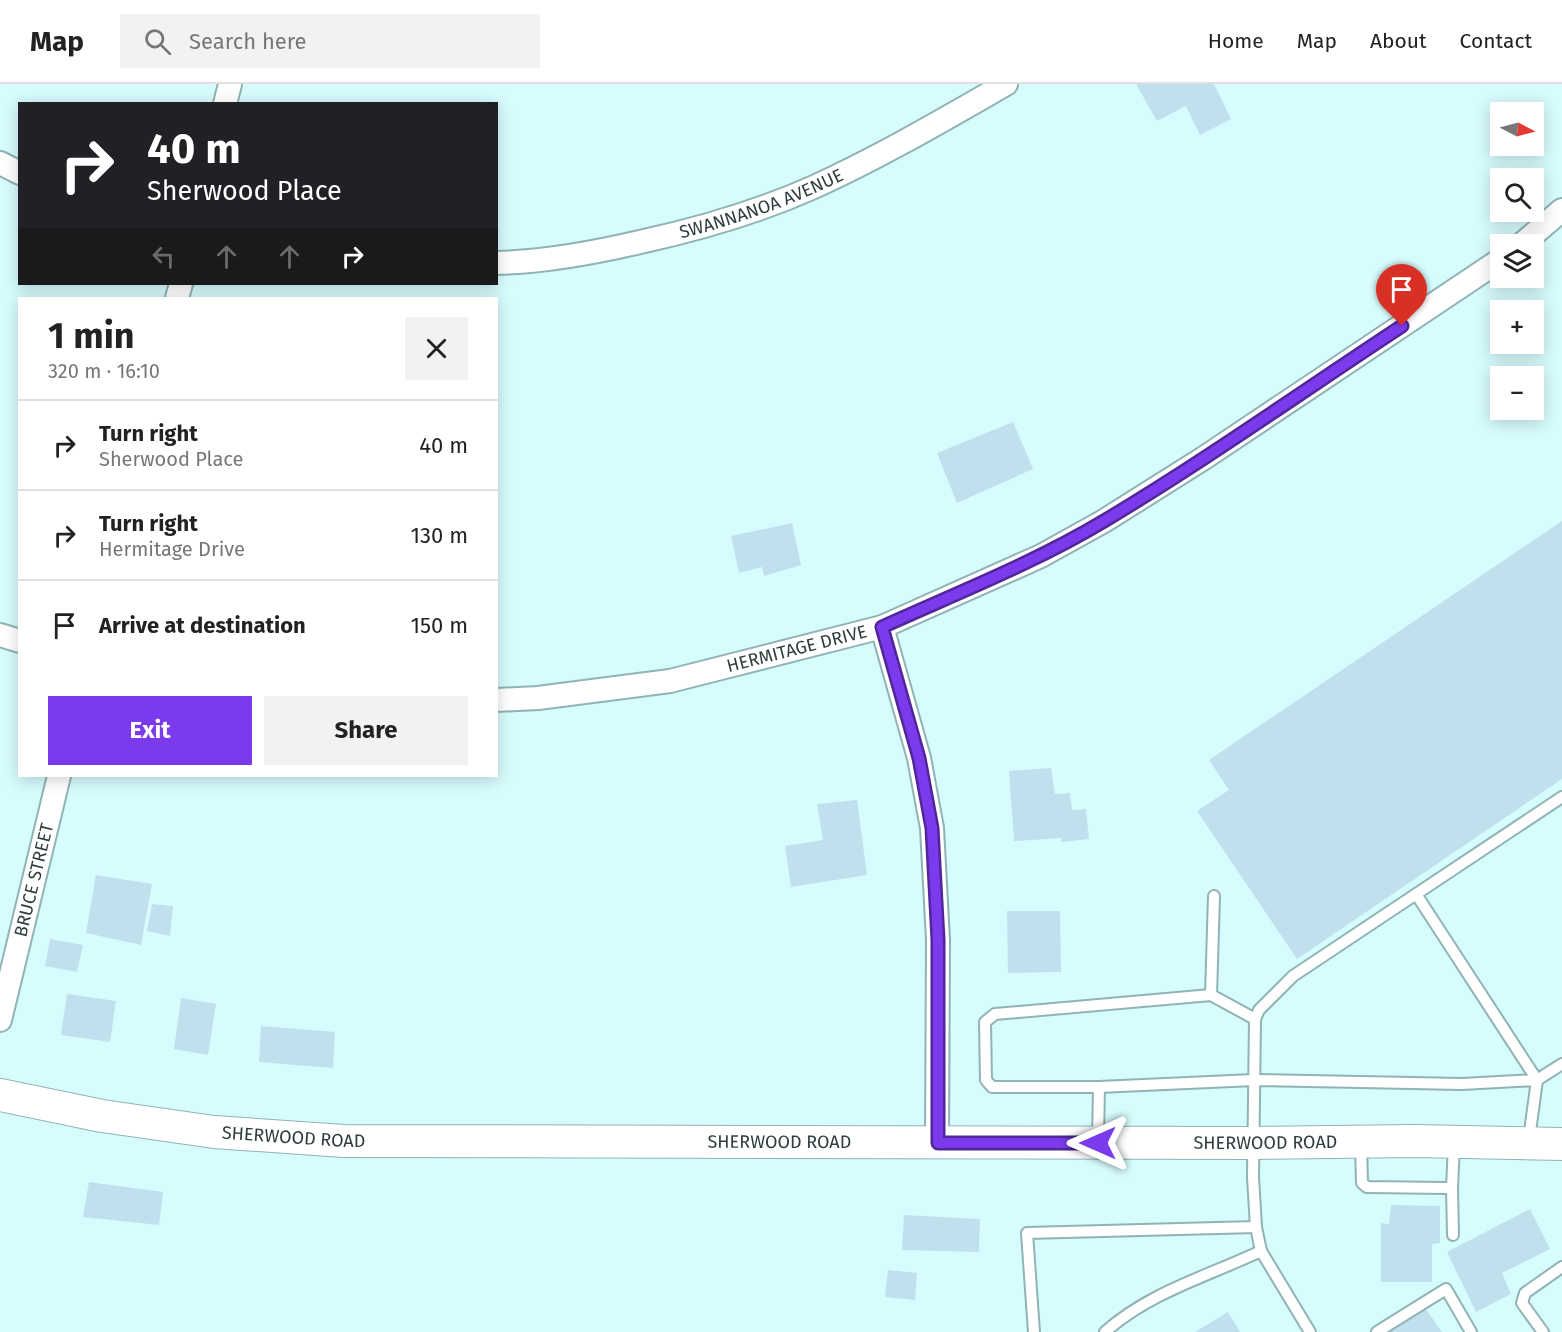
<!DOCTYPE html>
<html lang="en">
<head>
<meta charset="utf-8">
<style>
	:root { --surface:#fff; --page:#f2f2f2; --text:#222; --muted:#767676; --line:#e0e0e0; --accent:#7c3aed }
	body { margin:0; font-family:"Fira Sans",sans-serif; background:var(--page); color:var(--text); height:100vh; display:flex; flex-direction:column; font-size:22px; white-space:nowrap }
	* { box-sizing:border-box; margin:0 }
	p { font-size:20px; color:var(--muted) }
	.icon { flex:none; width:33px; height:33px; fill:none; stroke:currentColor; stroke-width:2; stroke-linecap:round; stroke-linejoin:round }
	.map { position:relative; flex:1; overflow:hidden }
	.drawer { position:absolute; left:18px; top:213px; width:480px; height:480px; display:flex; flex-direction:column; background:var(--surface); border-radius:0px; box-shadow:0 3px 15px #0003 }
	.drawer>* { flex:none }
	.top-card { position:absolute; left:18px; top:18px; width:480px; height:183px; border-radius:0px; box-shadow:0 3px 15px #0003; background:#202124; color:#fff; overflow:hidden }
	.needle { width:39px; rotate:96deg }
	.buttons { position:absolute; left:1490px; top:18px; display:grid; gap:12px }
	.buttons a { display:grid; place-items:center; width:54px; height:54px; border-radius:0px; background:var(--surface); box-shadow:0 3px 15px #0003; font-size:30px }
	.pin { position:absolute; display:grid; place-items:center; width:51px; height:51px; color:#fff; margin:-62px -26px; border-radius:50% 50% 50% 0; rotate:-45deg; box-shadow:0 0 6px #0007 }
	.pin .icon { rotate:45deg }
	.me { position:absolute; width:66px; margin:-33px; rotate:270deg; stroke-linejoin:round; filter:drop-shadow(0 0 4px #0008) }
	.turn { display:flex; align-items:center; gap:21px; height:126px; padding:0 30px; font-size:27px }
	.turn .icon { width:78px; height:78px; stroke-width:2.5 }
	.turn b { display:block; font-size:42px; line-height:51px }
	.lanes { display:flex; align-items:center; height:57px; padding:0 30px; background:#0003; justify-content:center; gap:30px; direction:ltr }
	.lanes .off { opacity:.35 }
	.round { display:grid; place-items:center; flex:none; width:63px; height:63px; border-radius:0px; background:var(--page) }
	.summary { display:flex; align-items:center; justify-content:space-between; height:102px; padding:0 30px }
	h1 { font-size:36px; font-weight:700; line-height:45px }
	.primary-button { display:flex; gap:12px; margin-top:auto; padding:12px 30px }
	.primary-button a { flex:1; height:69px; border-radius:0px; background:var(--accent); color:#fff; font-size:24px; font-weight:700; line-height:69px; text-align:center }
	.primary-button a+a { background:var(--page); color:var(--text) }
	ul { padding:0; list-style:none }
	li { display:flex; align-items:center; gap:18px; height:90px; padding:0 30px; border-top:2px solid var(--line) }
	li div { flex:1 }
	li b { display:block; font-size:22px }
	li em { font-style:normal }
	header { display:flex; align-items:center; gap:36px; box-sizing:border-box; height:84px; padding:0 30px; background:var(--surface); border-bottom:2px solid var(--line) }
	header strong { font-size:28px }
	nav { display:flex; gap:33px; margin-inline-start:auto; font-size:21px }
	.search { width:420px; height:54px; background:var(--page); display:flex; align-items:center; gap:15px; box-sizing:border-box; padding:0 21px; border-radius:0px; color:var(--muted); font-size:22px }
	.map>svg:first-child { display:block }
	.building { fill:#c1e0ee }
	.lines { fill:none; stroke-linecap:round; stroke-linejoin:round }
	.lane-casing { stroke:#90b3b5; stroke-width:14 }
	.street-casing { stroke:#90b3b5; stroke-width:26 }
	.secondary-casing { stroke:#90b3b5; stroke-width:34 }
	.lane { stroke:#fff; stroke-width:10 }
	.street { stroke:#fff; stroke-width:22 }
	.secondary { stroke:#fff; stroke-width:32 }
	.route-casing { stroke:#51269a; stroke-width:15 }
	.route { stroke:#7c3aed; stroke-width:10 }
	.labels { text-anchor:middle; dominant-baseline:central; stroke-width:4.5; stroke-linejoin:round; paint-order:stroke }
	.street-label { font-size:18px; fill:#2f3d3e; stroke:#fff }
</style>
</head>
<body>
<header>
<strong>Map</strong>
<div class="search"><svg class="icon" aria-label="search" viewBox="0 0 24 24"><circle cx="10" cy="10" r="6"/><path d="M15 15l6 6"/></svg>Search here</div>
<nav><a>Home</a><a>Map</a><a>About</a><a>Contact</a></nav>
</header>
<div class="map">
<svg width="1562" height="1248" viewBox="0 0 1562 1248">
	<rect width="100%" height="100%" fill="#d7fcfe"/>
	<g class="building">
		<polygon points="1136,0 1214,0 1231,35 1200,51 1186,22 1157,37"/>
		<polygon points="1013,338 1033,385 957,419 937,369"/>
		<polygon points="1562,437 1562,695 1297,875 1197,727 1229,706 1209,676"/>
		<polygon points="792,439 801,481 764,492 762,483 739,489 731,452"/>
		<polygon points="1051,684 1055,710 1070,709 1072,726 1086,725 1089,755 1061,758 1062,754 1014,757 1009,687"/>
		<polygon points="857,716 867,791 791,803 785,762 823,756 817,720"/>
		<polygon points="96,791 152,800 141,861 86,849"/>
		<polygon points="152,820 173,822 170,852 147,847"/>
		<polygon points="1007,827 1060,827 1061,888 1008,889"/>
		<polygon points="50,855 83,861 77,888 45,882"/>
		<polygon points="67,910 116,917 110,958 61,951"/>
		<polygon points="181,914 216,920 208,971 174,965"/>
		<polygon points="261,942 335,948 333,984 259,978"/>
		<polygon points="89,1098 163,1108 159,1141 83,1133"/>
		<polygon points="1391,1121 1440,1122 1440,1159 1432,1160 1432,1198 1381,1198 1381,1139 1389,1140"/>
		<polygon points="1530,1125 1550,1165 1502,1189 1511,1210 1476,1228 1447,1168"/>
		<polygon points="904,1131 980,1135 979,1168 902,1166"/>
		<polygon points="888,1186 917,1189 915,1216 885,1213"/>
		<polygon points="1423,1221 1442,1248 1386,1248"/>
		<polygon points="1228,1228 1240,1248 1195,1248"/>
	</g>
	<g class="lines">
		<defs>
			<g id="lane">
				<polyline points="1214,812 1211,911 1255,935"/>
				<polyline points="1211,911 995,930 985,938 986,996 992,1003 1099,1003 1254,996 1462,1000 1537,996 1416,810"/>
				<polyline points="1529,1055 1537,996 1562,980"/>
				<polyline points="1098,1056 1099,1003"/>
				<polyline points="1361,1061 1362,1099 1367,1103 1447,1104 1452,1104 1454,1060"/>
				<polyline points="1452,1104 1453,1151"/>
				<polyline points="1034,1248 1027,1149 1256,1143"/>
				<path d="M1105,1248C1150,1208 1208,1192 1261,1167"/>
				<polyline points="1310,1248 1261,1167 1256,1143 1253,1093 1255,935 1259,926 1293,892 1562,713"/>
				<polyline points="1377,1248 1446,1205 1471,1248"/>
				<polyline points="1543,1248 1522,1219 1525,1209 1562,1183"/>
			</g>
			<g id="street">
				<polyline points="225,20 230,0"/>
				<polyline points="0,79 20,89"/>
				<polyline points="1522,160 1562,126"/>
				<path id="s1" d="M496,179C545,178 593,169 640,158C700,145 758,128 814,103C880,73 943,36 1006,0"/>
				<polyline points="177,214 181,200"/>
				<polyline points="882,543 919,674 932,744 938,856 937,1059"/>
				<polyline points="0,551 20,557"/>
				<path id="s2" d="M496,616L538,614L670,597L882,543L1041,472L1104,437L1204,374L1500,176"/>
				<path id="s3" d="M0,936L59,692"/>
			</g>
			<g id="secondary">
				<path id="s4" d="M0,1011L102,1032L214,1048L344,1057L1253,1059L1414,1057L1562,1060"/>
			</g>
		</defs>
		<use href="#lane" class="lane-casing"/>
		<use href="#street" class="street-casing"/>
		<use href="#secondary" class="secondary-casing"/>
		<use href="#lane" class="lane"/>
		<use href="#street" class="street"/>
		<use href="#secondary" class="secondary"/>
	</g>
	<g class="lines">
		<defs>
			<path id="route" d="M1098,1059H938V856L932,744L919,674L882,543C957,509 1034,479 1104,437C1206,376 1303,307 1402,242"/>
		</defs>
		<use href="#route" class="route-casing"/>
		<use href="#route" class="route"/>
	</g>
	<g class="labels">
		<g class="street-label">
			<text stroke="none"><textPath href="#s1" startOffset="273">SWANNANOA AVENUE</textPath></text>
			<text stroke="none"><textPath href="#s2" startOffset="306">HERMITAGE DRIVE</textPath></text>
			<text stroke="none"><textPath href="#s3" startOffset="144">BRUCE STREET</textPath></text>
			<text stroke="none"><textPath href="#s4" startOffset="297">SHERWOOD ROAD</textPath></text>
			<text stroke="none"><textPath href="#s4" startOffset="1269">SHERWOOD ROAD</textPath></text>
			<text stroke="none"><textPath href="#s4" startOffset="783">SHERWOOD ROAD</textPath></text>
		</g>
	</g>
</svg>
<div class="buttons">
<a><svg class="needle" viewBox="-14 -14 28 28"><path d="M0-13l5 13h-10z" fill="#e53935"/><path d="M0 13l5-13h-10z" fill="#767676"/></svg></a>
<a><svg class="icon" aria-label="search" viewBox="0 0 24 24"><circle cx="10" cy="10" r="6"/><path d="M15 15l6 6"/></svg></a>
<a><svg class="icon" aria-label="layers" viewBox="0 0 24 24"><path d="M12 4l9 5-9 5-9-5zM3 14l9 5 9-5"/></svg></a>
<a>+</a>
<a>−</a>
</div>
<div class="pin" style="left:1402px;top:242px;background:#d93025"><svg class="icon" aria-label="arrive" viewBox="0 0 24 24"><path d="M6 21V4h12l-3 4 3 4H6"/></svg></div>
<svg class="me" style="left:1098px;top:1059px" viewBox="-20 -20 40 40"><path d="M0-17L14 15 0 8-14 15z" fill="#7c3aed" stroke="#fff" stroke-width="4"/></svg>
<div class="top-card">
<div class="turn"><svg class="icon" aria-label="right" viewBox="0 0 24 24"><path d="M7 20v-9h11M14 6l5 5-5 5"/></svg><div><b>40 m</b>Sherwood Place</div></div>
<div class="lanes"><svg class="icon off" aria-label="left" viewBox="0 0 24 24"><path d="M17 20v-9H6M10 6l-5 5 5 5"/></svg><svg class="icon off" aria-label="ahead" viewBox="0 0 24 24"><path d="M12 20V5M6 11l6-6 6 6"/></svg><svg class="icon off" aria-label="ahead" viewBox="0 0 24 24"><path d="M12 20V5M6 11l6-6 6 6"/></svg><svg class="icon" aria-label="right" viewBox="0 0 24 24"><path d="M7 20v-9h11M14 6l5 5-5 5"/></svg></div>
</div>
<section class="drawer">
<div class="summary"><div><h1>1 min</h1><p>320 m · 16:10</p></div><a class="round"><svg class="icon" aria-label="close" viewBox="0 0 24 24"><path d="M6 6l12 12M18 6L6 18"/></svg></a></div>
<ul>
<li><svg class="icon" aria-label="right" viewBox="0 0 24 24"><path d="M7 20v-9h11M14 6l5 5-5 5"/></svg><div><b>Turn right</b><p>Sherwood Place</p></div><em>40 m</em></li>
<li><svg class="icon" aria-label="right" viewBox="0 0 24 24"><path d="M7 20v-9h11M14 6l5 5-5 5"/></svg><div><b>Turn right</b><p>Hermitage Drive</p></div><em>130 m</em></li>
<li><svg class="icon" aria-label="arrive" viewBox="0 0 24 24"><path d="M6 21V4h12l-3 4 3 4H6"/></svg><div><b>Arrive at destination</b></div><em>150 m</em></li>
</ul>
<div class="primary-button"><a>Exit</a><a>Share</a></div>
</section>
</div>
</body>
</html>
